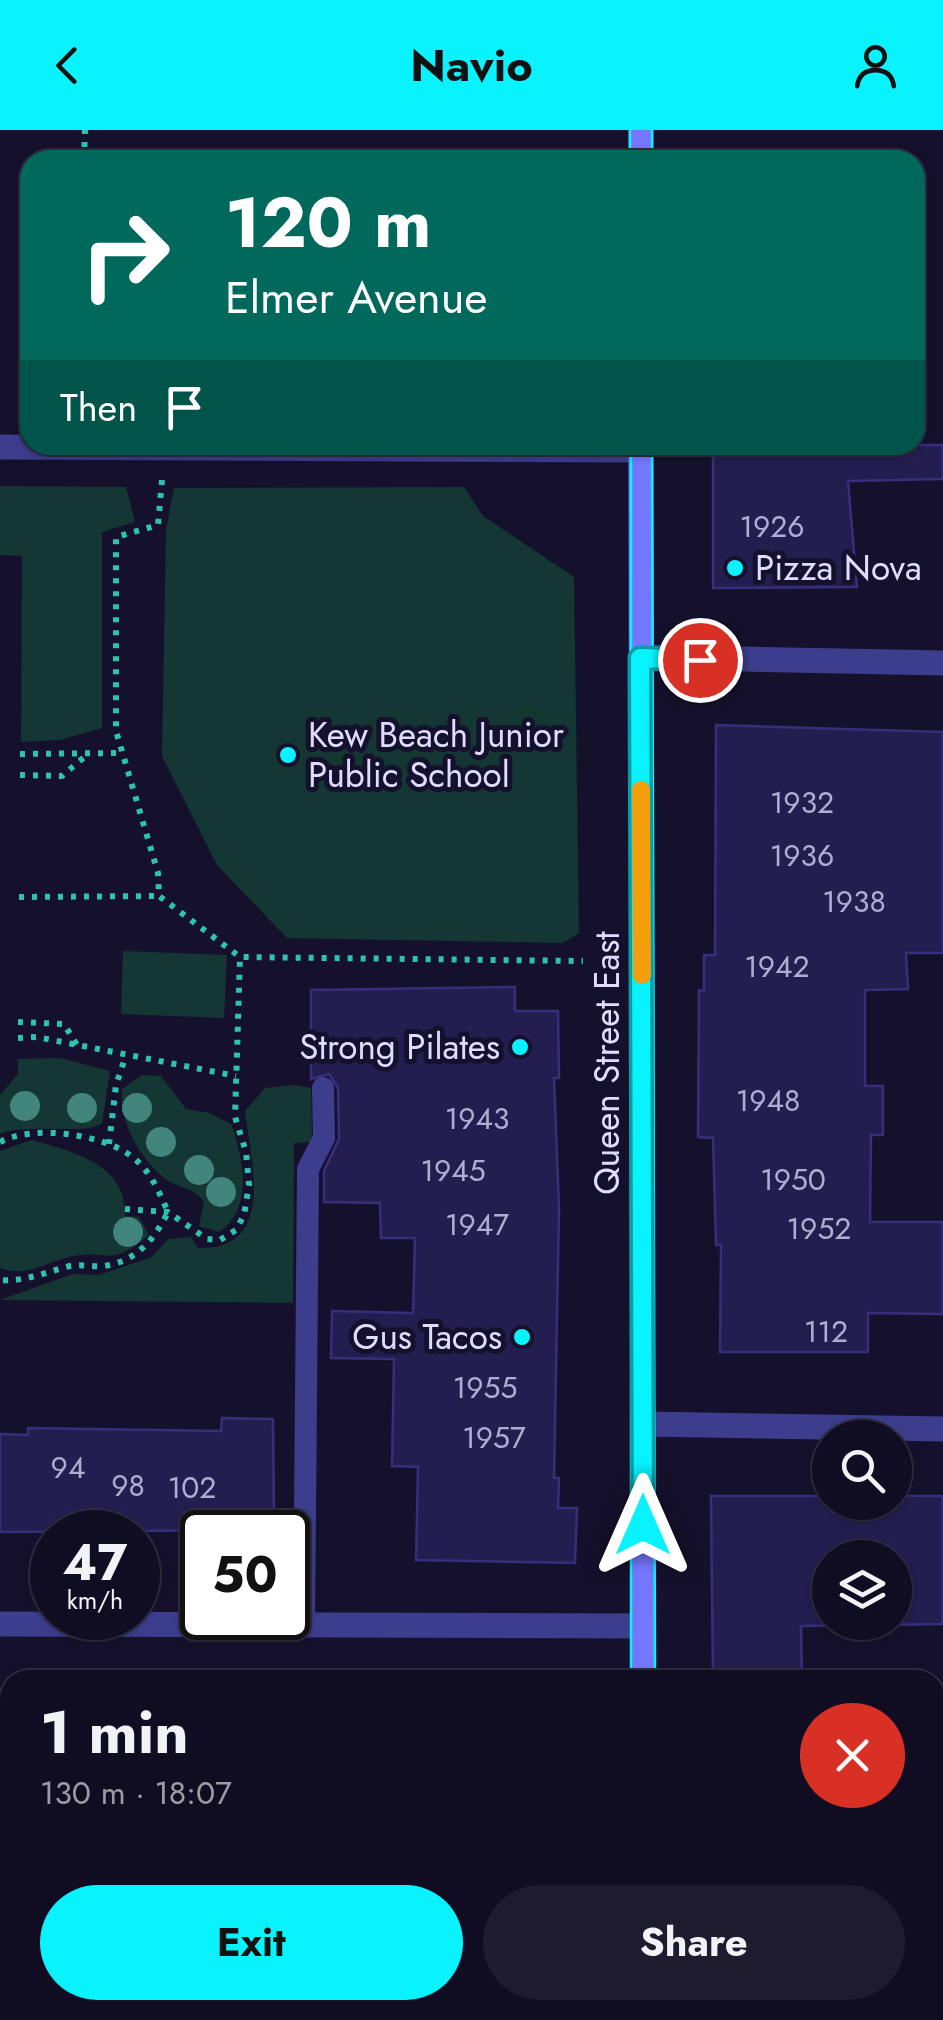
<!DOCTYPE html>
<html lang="en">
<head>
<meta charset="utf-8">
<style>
	:root { --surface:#100d22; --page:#1e1b2f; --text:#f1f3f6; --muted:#9c9ca5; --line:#302d40; --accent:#09f3ff }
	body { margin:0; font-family:Jost,sans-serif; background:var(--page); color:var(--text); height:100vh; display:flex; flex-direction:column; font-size:38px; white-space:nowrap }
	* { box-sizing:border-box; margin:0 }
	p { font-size:32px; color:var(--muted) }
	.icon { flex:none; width:55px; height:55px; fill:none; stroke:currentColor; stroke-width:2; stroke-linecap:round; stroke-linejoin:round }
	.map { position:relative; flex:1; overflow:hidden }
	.drawer { position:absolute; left:0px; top:1540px; width:945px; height:350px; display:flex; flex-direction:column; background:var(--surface); border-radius:30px 30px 0 0; box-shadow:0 2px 8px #0004,0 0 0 2px var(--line) }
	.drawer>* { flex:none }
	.top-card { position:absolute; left:20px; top:20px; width:905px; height:305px; border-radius:30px; box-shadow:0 2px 8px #0004,0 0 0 2px var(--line); background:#00695c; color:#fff; overflow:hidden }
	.buttons { position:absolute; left:812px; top:1290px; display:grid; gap:20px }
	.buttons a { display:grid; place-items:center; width:100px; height:100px; border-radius:50%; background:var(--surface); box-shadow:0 2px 8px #0004,0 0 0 2px var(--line); font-size:50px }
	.speed { position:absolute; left:30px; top:1380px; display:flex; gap:20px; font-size:50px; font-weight:700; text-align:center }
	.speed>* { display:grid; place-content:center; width:130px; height:130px; border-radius:50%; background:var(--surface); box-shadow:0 2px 8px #0004,0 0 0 2px var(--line); line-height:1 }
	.speed small { font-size:25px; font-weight:400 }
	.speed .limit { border:5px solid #111; border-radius:15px; background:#fff; color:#111 }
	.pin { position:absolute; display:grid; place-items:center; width:85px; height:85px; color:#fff; margin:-42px; border:5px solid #fff; border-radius:50%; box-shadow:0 2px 10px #0007 }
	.me { position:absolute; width:110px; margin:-55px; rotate:0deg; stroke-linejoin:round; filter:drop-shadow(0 0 8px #0008) }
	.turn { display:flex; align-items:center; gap:35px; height:210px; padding:0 40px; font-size:45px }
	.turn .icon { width:130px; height:130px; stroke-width:2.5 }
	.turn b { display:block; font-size:70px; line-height:85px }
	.then { display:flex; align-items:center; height:95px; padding:0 40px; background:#0003; gap:20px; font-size:38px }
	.round { display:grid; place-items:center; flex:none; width:105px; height:105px; border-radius:52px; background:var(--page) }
	.summary { display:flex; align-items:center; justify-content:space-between; height:170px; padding:0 40px }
	h1 { font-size:60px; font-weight:700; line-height:75px }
	.button { display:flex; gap:20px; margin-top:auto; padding:20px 40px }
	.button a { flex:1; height:115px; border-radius:60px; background:var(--accent); color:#111; font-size:40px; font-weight:700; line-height:115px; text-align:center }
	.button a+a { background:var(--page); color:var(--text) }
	header { display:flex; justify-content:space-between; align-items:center; height:130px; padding:0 40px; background:var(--accent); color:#111; font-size:45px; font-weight:700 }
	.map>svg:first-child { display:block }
	.green { fill:#143734 }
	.building { fill:#241d4f; stroke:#392e7b; stroke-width:2.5; fill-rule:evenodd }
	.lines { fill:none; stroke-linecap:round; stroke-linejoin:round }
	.path { stroke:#2ec2b1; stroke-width:6; stroke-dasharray:5 8; stroke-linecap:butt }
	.service { stroke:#3c3d8d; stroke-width:22 }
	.minor { stroke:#3c3d8d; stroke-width:25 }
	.secondary { stroke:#7478ff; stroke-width:25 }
	.tram { stroke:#09f3ff; stroke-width:2.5 }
	.tree { fill:#41857c }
	.route-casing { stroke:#069ea6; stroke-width:25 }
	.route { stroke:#09f3ff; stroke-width:18 }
	.slow { stroke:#f59e0b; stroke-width:18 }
	.poi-dot { fill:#09f3ff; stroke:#15112d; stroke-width:4 }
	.labels { text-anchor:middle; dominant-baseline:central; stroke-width:10; stroke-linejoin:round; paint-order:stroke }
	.number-label { font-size:30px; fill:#b0add3 }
	.poi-label { font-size:35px; fill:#dfddff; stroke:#15112d; text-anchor:start }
	.street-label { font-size:35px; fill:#dfddff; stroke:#15112d }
</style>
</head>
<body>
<header><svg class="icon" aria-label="back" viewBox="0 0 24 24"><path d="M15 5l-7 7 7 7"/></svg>Navio<svg class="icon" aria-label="person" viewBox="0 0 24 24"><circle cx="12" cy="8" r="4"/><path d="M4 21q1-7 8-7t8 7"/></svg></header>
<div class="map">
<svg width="943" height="1890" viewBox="0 0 943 1890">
	<rect width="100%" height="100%" fill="#15112d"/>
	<g class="green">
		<polygon points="0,356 126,357 135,392 102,402 102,598 60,610 21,612 22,426 0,425"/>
		<polygon points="464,357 483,386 574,447 579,803 563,813 287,808 217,735 162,626 166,400 174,358"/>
		<polygon points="123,821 227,825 224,888 121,884"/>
		<path d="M60,928L110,941L102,993C87,1006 29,992 0,1004V965L18,944V929Z"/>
		<path d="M142,945L161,946L186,979L209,983L231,994C244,1029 254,1079 219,1102L199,1096L204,1072C192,1055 178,1059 164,1048C138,1025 120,994 122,959Z"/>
		<path d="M294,955L311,958L312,1012L294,1013L293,1173L0,1170L73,1144L99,1145L152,1127L168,1109L191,1107L198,1118C278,1121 250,1028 245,981L265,958Z"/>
		<path d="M32,1010C72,1022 127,1033 125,1086L139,1087L149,1105C106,1140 110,1118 69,1127C43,1133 27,1148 0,1138V1021Z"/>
	</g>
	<g class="building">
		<polygon points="713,315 943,315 943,349 848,351 857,457 713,458"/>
		<polygon points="716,595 943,602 943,823 906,823 908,859 865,860 865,956 883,956 883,1005 871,1005 870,1092 943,1092 943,1184 868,1183 868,1222 720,1222 721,1115 716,1115 713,1008 698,1007 699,860 704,861 704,825 715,825"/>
		<polygon points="515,857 515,881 558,881 559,948 554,948 559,1078 554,1348 559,1348 558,1378 577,1378 575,1433 416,1430 418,1337 392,1336 394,1229 331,1228 332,1181 413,1183 415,1108 381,1108 380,1073 324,1072 324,1041 339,1009 338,958 329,944 311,949 311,860"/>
		<polygon points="222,1288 273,1289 274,1385 258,1384 258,1400 0,1402 0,1304 28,1305 28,1298 221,1301"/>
		<path d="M711,1366H830V1372H895V1366H943V1494L801,1496L802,1550H713ZM830,1428H895V1492H830Z"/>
	</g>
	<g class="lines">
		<g class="path">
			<polyline points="84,30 85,0"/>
			<polyline points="162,350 158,395 116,407 116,601 158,743 159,766 240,827 583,831"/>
			<polyline points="20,624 119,623"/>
			<polyline points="20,645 62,646 89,623"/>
			<polyline points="19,767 159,766"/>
			<polyline points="18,892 64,894 77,915"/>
			<polyline points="18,908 37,907 236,946"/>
			<path d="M0,1012C34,994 106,1004 135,1029C152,1044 159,1062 168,1082C154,1110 136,1132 103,1136C92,1137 81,1134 70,1136C45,1142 26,1152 0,1150"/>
			<polyline points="109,1014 116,955 126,925"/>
			<polyline points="125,1079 168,1082 207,1109 220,1110 236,1100 244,1085 249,1055 246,1022 235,987 240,827"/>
		</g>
		<polyline class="service" points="304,1495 308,1039 324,1008 323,958"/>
		<g class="minor">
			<polyline points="0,317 641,320"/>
			<polyline points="641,527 943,533"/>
			<polyline points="644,1294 943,1299"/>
			<polyline points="0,1494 643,1496"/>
		</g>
		<g class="secondary">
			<polyline points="641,0 641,30"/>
			<polyline points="641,315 643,1550"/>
			<polyline points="643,1880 643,1890"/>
		</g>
		<g class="tram">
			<polyline points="630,0 630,30"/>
			<polyline points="652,0 652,30"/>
			<polyline points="631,315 631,1550"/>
			<polyline points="652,315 655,1550"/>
			<polyline points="631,1890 631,1880"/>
			<polyline points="653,1890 653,1880"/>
		</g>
	</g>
	<g class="tree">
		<circle cx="25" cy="976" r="15"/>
		<circle cx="82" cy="978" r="15"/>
		<circle cx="137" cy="978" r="15"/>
		<circle cx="161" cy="1012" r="15"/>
		<circle cx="199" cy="1040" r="15"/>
		<circle cx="221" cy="1062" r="15"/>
		<circle cx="128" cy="1102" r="15"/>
	</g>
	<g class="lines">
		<defs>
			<polyline id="route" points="643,1395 640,528 700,530"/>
		</defs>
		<use href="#route" class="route-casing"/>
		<use href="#route" class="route"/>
		<polyline class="slow" points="641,660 642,845"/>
	</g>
	<g class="poi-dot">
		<circle cx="735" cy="438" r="10"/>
		<circle cx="288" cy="625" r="10"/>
		<circle cx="520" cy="917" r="10"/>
		<circle cx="522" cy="1207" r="10"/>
	</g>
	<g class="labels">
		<g class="number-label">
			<text x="772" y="396">1926</text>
			<text x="802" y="672">1932</text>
			<text x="802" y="725">1936</text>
			<text x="854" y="771">1938</text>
			<text x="777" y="836">1942</text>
			<text x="768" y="970">1948</text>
			<text x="477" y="988">1943</text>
			<text x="453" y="1040">1945</text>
			<text x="793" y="1049">1950</text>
			<text x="477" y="1094">1947</text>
			<text x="819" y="1098">1952</text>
			<text x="826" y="1201">112</text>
			<text x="485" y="1257">1955</text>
			<text x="494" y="1307">1957</text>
			<text x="68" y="1337">94</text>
			<text x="128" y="1355">98</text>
			<text x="192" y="1357">102</text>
		</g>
		<g class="poi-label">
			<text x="755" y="438">Pizza Nova</text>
			<text x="308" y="605">Kew Beach Junior<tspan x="308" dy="40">Public School</tspan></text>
			<text x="500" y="917" text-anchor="end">Strong Pilates</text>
			<text x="502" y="1207" text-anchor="end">Gus Tacos</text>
		</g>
		<g class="street-label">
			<text transform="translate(607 933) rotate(-90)">Queen Street East</text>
		</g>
	</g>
</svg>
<div class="buttons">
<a><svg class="icon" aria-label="search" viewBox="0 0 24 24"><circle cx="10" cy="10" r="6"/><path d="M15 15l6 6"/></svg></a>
<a><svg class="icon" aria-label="layers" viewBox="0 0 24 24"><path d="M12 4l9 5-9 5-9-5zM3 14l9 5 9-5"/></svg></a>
</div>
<div class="speed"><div>47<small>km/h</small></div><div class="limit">50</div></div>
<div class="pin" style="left:700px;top:530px;background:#d93025"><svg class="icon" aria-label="arrive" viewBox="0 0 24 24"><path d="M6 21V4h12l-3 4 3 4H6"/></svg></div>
<svg class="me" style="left:643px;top:1395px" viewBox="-20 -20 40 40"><path d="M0-17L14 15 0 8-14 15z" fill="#09f3ff" stroke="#fff" stroke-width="4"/></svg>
<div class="top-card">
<div class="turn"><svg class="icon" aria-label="right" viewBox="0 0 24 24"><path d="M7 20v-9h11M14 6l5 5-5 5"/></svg><div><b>120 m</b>Elmer Avenue</div></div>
<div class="then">Then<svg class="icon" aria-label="arrive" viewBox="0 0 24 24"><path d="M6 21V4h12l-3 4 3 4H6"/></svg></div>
</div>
<section class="drawer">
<div class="summary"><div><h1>1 min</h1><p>130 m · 18:07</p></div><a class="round" style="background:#d93025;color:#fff"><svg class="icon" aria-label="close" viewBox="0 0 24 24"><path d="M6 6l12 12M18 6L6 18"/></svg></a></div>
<div class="button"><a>Exit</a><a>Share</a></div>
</section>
</div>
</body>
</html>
